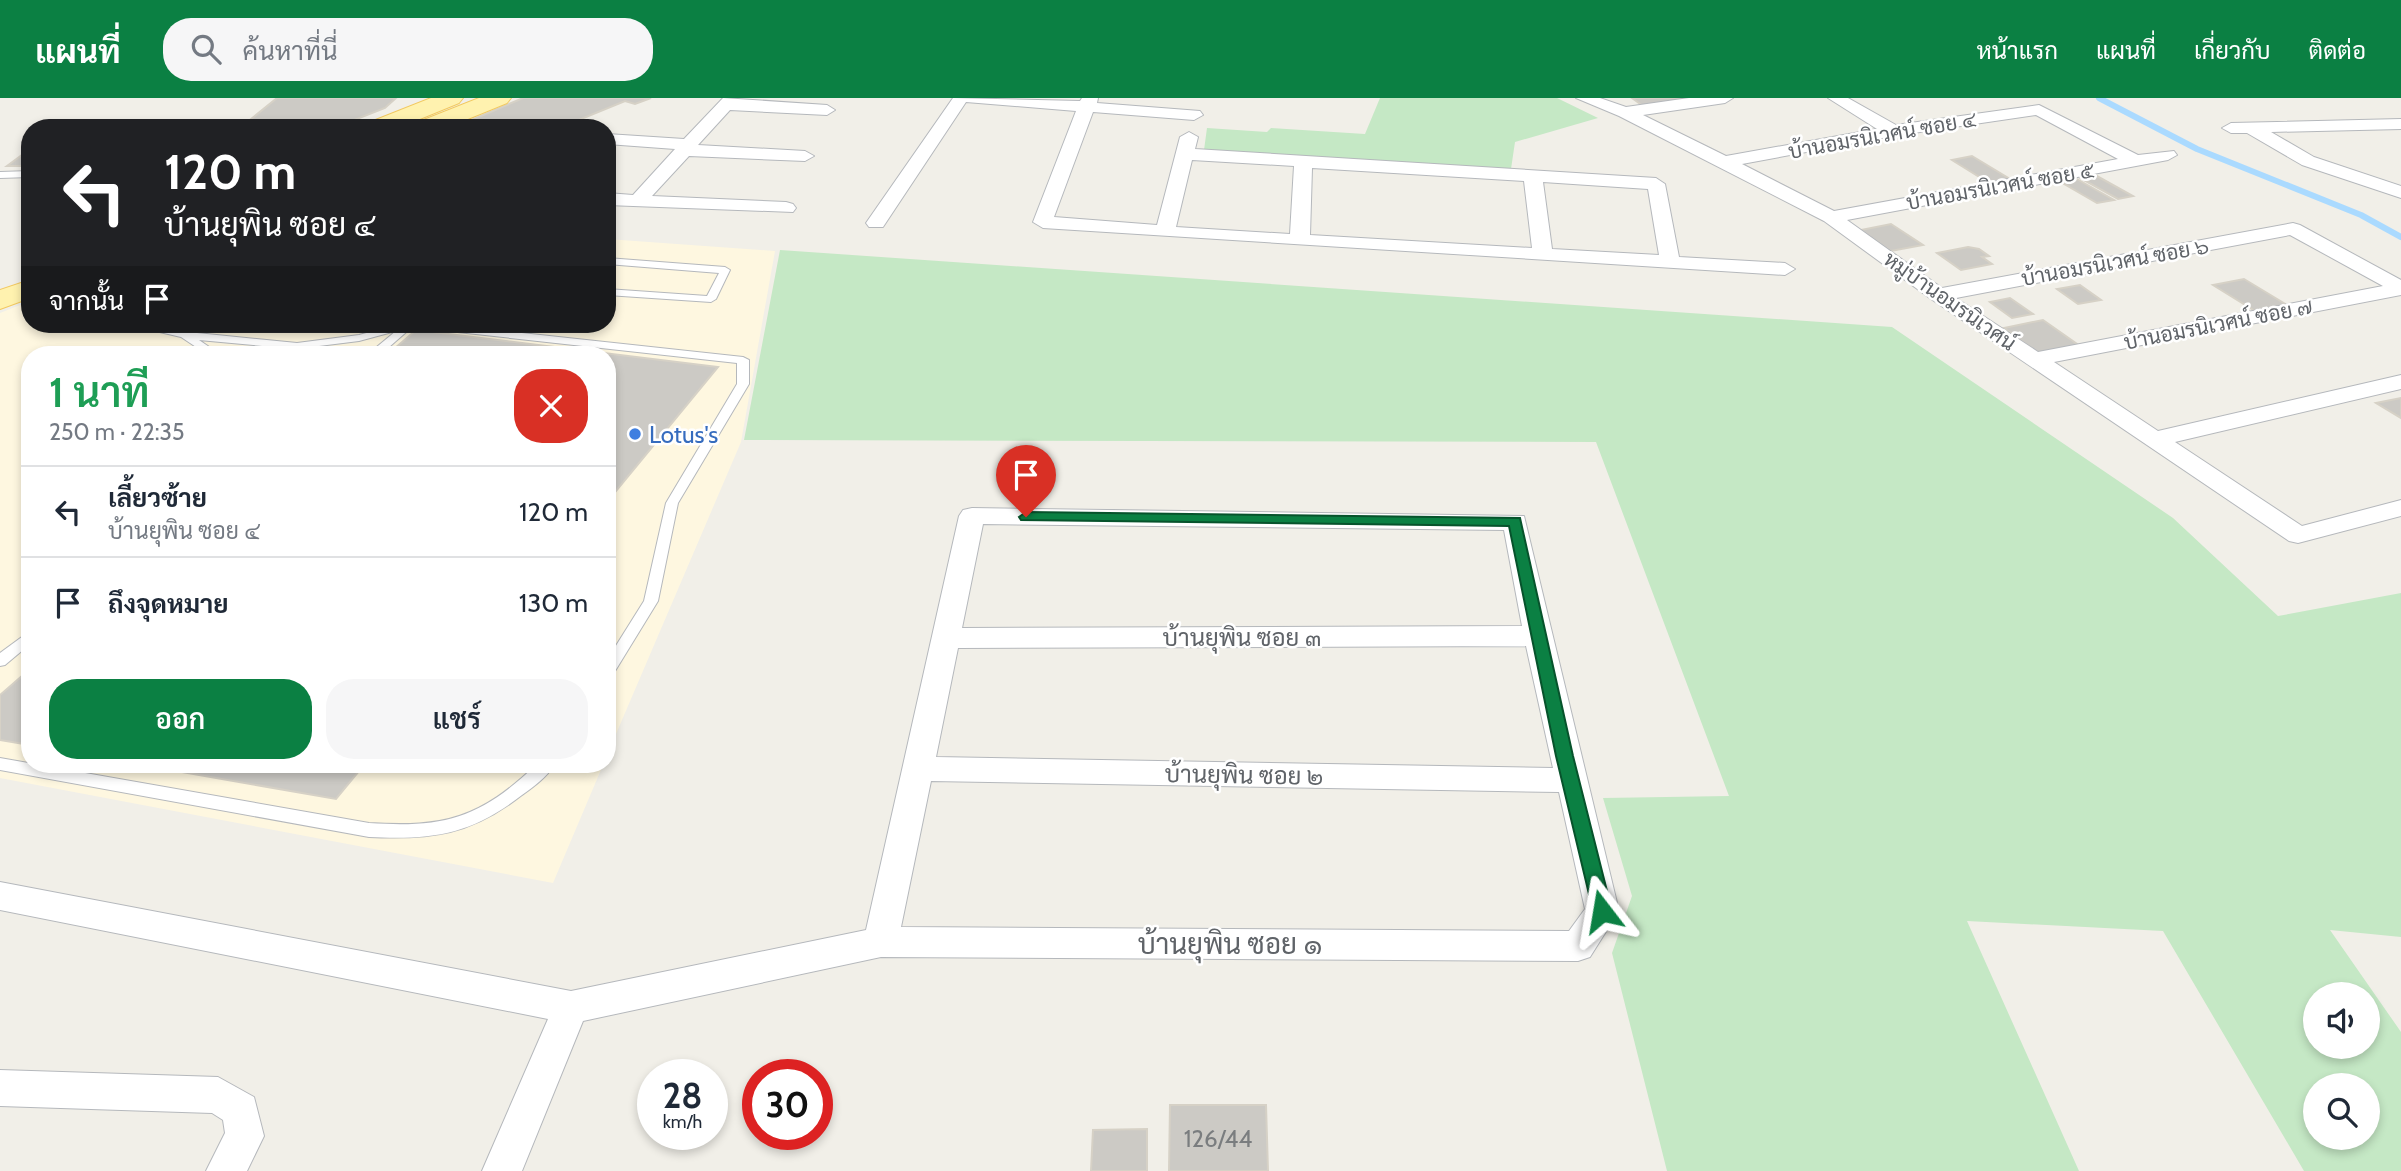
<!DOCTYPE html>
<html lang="th">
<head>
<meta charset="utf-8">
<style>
	:root { --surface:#fff; --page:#f6f6f7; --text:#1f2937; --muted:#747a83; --line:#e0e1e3; --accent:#0b8043 }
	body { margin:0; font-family:Cabin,Sarabun,sans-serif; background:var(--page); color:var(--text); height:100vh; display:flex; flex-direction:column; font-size:26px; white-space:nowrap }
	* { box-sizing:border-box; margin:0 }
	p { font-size:23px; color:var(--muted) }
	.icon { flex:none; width:38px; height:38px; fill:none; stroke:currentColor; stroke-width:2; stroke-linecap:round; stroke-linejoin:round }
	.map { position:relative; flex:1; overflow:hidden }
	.details { position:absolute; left:21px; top:248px; width:595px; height:427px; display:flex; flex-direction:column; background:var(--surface); border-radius:28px; box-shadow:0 4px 10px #0003 }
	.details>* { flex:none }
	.guide { position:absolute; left:21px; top:21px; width:595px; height:214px; border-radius:28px; box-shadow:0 4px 10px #0003; background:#202124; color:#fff; overflow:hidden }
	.buttons { position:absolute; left:2303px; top:884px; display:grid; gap:14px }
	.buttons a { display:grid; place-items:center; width:77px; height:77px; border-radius:50%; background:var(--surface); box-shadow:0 4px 10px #0003; font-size:35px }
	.speed { position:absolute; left:637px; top:961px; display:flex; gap:14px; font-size:35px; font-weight:700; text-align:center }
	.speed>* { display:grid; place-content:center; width:91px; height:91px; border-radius:50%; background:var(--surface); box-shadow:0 4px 10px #0003; line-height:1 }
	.speed small { font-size:18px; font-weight:400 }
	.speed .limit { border:10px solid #d22; background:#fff; color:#111 }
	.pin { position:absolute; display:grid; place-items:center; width:60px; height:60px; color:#fff; margin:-72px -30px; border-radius:50% 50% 50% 0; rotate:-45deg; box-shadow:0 0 7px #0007 }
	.pin .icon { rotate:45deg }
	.me { position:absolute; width:77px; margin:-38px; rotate:346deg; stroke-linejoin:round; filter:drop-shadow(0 0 5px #0008) }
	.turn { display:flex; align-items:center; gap:24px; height:147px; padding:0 28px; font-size:32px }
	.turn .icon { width:91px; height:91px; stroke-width:2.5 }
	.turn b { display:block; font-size:49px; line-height:60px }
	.then { display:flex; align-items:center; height:66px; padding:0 28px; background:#0003; gap:14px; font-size:26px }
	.round { display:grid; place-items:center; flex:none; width:74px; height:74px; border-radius:28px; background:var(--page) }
	.head { display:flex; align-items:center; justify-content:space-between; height:119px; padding:0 28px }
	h1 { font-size:42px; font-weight:600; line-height:52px; color:#1e9e55 }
	.action { display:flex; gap:14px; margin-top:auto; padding:14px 28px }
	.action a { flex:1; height:80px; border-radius:28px; background:var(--accent); color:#fff; font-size:28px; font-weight:600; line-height:80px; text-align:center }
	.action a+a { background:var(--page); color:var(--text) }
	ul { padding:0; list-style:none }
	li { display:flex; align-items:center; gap:21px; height:91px; padding:0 28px; border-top:2px solid var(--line) }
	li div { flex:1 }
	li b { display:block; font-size:26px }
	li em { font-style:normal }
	header { display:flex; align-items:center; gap:42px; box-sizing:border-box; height:98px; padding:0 35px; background:var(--accent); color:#fff }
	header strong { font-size:33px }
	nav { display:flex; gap:38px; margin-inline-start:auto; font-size:24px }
	.search { width:490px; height:63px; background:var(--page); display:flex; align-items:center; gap:18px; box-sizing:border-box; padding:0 24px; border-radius:28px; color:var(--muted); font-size:26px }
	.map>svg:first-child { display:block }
	.commercial { fill:#fef7e0 }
	.green { fill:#c5e8c5; fill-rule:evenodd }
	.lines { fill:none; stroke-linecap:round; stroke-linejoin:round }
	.stream { stroke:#aadaff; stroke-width:6 }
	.building { fill:#cccac5; stroke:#d6d1c6; stroke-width:2 }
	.service-casing { stroke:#b5b8bc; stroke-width:2 }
	.minor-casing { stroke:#b5b8bc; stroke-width:2 }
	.primary-casing { stroke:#f2c960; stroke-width:2 }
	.service { fill:#fff; fill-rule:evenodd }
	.minor { fill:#fff; fill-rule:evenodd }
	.primary { fill:#fff2af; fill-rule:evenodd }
	.route { fill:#0b8043; stroke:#07532c; stroke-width:2 }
	.shop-dot { fill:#3f7fe0; stroke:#fff; stroke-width:2.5 }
	.labels { text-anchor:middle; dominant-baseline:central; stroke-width:5; stroke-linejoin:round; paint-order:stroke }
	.far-street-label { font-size:21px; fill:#5f6368; stroke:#fff }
	.shop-label { font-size:24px; fill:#366cbe; stroke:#fff; text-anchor:start }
	.street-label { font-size:24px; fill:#5f6368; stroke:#fff }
	.near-number-label { font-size:24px; fill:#7a7d7f }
	.near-street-label { font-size:28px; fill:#5f6368; stroke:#fff }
</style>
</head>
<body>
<header>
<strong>แผนที่</strong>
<div class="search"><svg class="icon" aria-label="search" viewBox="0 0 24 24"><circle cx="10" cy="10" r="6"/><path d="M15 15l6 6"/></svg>ค้นหาที่นี่</div>
<nav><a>หน้าแรก</a><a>แผนที่</a><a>เกี่ยวกับ</a><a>ติดต่อ</a></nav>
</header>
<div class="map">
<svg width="2401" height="1073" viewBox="0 0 2401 1073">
	<rect width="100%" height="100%" fill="#f1efe8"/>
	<polygon class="commercial" points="607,141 775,153 741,344 607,657 607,257 30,257 30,667 603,667 553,785 0,680 0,215 30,203 30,226 607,226"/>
	<g class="green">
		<polygon points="1380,0 1557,0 1598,20 1515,44 1511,71 1204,52 1207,30 1267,34 1271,30 1365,36"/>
		<path d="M780,152L1892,229L2173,420L2278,518L2401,495V839L2330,832L2401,934V1073H2304L2163,833L1967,823L2079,1073H1667L1612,855L1632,798L1603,700L1729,698L1596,344L744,342ZM2315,896H2368V948H2315ZM2315,987H2368V1040H2315Z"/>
	</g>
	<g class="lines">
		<polyline class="stream" points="2099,0 2197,51 2361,117 2401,139"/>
	</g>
	<g class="building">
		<polygon points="277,0 396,0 385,10 334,30 240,30"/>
		<polygon points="523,0 651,0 635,6 625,3 581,21 601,30 453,30"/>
		<polygon points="1632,0 1694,0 1643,8"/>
		<polygon points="219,28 217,30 58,30"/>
		<polygon points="30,51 30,68 7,68"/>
		<polygon points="1972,58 2010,81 1989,85 1952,62"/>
		<polygon points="2095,77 2133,98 2118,101 2080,80"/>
		<polygon points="2075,80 2114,102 2097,105 2059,83"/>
		<polygon points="1891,126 1923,147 1891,153 1861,132"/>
		<polygon points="1968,149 1979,151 1989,158 1982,159 1992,166 1961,172 1937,155"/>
		<polygon points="2244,181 2287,207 2255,213 2213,187"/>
		<polygon points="2080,187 2101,202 2078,206 2057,191"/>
		<polygon points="2010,200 2033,216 2012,220 1990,204"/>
		<polygon points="2043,222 2080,248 2041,257 2004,230"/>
		<polygon points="416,232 718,269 607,404 607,257 387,257"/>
		<polygon points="2401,300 2401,320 2376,305"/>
		<polygon points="30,571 30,647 0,642 0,597"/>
		<polygon points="142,667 364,667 336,701"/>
		<polygon points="1170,1007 1266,1007 1268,1073 1169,1073"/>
		<polygon points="1147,1031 1147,1073 1091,1073 1093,1032"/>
	</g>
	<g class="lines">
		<defs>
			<g id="service">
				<polygon points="30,73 30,79 0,80 0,74"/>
				<polygon points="607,160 725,169 730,172 716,201 711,204 607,197 607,191 707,198 719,175 607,166"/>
				<polygon points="133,226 151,226 184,233 198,226 211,226 197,235 297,245 359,237 400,226 439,226 743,259 749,262 749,286 678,405 658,503 612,578 607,579 607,562 644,503 666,405 737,286 737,265 412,229 380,257 367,257 396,233 359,243 311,249 327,257 312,257 295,251 199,242 221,257 208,257 181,239 134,228"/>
				<polygon points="30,533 30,546 5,567 0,568 0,555"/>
				<path d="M0,660L369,725C445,730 480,720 536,667H554C547,679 533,689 522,697C471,737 432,742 369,739L0,672Z"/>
			</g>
			<g id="minor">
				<polygon points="723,0 827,7 835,12 827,17 730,12 698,47 805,53 814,58 805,63 689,58 652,98 786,104 793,106 796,110 793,114 607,107 607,95 633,97 675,51 607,46 607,36 684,41"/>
				<path d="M953,0L1080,3L1082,0H1098L1097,5L1200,13L1203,17L1194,22L1093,14L1054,119L1157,127L1180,39L1189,34L1198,39L1195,51L1656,80L1665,86L1679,159L1785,165L1795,171L1785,177L1043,130L1033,124L1076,13L966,4L883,129H869L866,125ZM1192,62L1294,68L1290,136L1176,129ZM1312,70L1524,83L1532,150L1310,137ZM1543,84L1648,91L1659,157L1552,151Z"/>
				<path d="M1576,0H1600L1626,9L1689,0H1733L1725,5L1643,17L1726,58L1877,31L1828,0H1848L1896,27L2039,7L2138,57L2174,53L2177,57L2168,62L1847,122L1942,190L2293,125L2300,127L2401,182V197L2054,264L2158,333L2401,277V291L2175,344L2302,428L2401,402V418L2298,445L2289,443L1931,201L1824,123L1619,18ZM2036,17L2118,61L1834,113L1742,66L1893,38ZM2290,137L2383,188L2038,254L1956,200Z"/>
				<polygon points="2401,21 2401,31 2271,34 2314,59 2401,88 2401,100 2302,67 2247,35 2231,35 2222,30 2231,25"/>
				<path d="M972,410L1524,418L1619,813L1590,859L1578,863L881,859L583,923L522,1073H482L548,921L0,812V784L571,893L866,832L959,418L963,412ZM983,426L1504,432L1522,528L962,530ZM1526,548L1553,670L936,659L958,550ZM931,683L1559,694L1585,811L1569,833L901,829Z"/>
				<polygon points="0,972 218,979 254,999 264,1038 247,1073 206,1073 225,1035 223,1022 212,1015 0,1008"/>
			</g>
			<g id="primary">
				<polygon points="431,0 463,0 459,5 398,30 364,30 368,25"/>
				<polygon points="479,0 511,0 507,5 446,30 417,28 421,23"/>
				<polygon points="30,182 30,200 0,211 0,192"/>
			</g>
		</defs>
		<use href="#service" class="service-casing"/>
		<use href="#minor" class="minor-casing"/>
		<use href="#primary" class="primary-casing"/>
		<use href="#service" class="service"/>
		<use href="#minor" class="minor"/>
		<use href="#primary" class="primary"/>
	</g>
	<polygon class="route" points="1026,414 1520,420 1573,658 1612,813 1609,819 1596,819 1593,813 1556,658 1509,428 1021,422 1019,419"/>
	<circle class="shop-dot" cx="635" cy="336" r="7"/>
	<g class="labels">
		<g class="far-street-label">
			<text transform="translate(1882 37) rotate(-10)">บ้านอมรนิเวศน์ ซอย ๔</text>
			<text transform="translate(2000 88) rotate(-10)">บ้านอมรนิเวศน์ ซอย ๕</text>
			<text transform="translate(2115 164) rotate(-10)">บ้านอมรนิเวศน์ ซอย ๖</text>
			<text transform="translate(1950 203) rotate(35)">หมู่บ้านอมรนิเวศน์</text>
			<text transform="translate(2218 226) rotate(-11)">บ้านอมรนิเวศน์ ซอย ๗</text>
		</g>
		<g class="shop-label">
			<text x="649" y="336">Lotus's</text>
		</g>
		<g class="street-label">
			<text x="1242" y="539">บ้านยุพิน ซอย ๓</text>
			<text transform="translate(1244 677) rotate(1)">บ้านยุพิน ซอย ๒</text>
		</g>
		<g class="near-number-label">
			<text x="1218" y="1040">126/44</text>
		</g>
		<g class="near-street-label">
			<text x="1230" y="846">บ้านยุพิน ซอย ๑</text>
		</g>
	</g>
</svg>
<div class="buttons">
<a><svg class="icon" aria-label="sound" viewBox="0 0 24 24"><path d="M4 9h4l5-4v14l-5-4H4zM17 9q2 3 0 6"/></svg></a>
<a><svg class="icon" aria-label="search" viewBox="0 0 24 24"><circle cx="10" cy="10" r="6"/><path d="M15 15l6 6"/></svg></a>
</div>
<div class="speed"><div>28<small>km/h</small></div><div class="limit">30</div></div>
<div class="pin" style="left:1026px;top:419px;background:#d93025"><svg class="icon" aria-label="arrive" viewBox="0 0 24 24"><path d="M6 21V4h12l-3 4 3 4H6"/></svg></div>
<svg class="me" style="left:1602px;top:813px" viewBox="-20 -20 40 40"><path d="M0-17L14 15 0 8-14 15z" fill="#0b8043" stroke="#fff" stroke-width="4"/></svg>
<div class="guide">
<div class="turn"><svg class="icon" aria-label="left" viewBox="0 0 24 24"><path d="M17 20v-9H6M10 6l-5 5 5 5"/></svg><div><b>120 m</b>บ้านยุพิน ซอย ๔</div></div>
<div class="then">จากนั้น<svg class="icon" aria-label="arrive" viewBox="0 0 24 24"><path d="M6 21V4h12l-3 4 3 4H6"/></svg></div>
</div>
<section class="details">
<div class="head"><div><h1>1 นาที</h1><p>250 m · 22:35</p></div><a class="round" style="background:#d93025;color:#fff"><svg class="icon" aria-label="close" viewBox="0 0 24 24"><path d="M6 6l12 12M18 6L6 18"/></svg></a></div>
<ul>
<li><svg class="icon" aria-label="left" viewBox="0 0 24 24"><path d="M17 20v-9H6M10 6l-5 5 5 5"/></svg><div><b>เลี้ยวซ้าย</b><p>บ้านยุพิน ซอย ๔</p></div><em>120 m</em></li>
<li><svg class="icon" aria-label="arrive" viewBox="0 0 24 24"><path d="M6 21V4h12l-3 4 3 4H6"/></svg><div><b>ถึงจุดหมาย</b></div><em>130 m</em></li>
</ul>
<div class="action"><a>ออก</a><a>แชร์</a></div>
</section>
</div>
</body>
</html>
